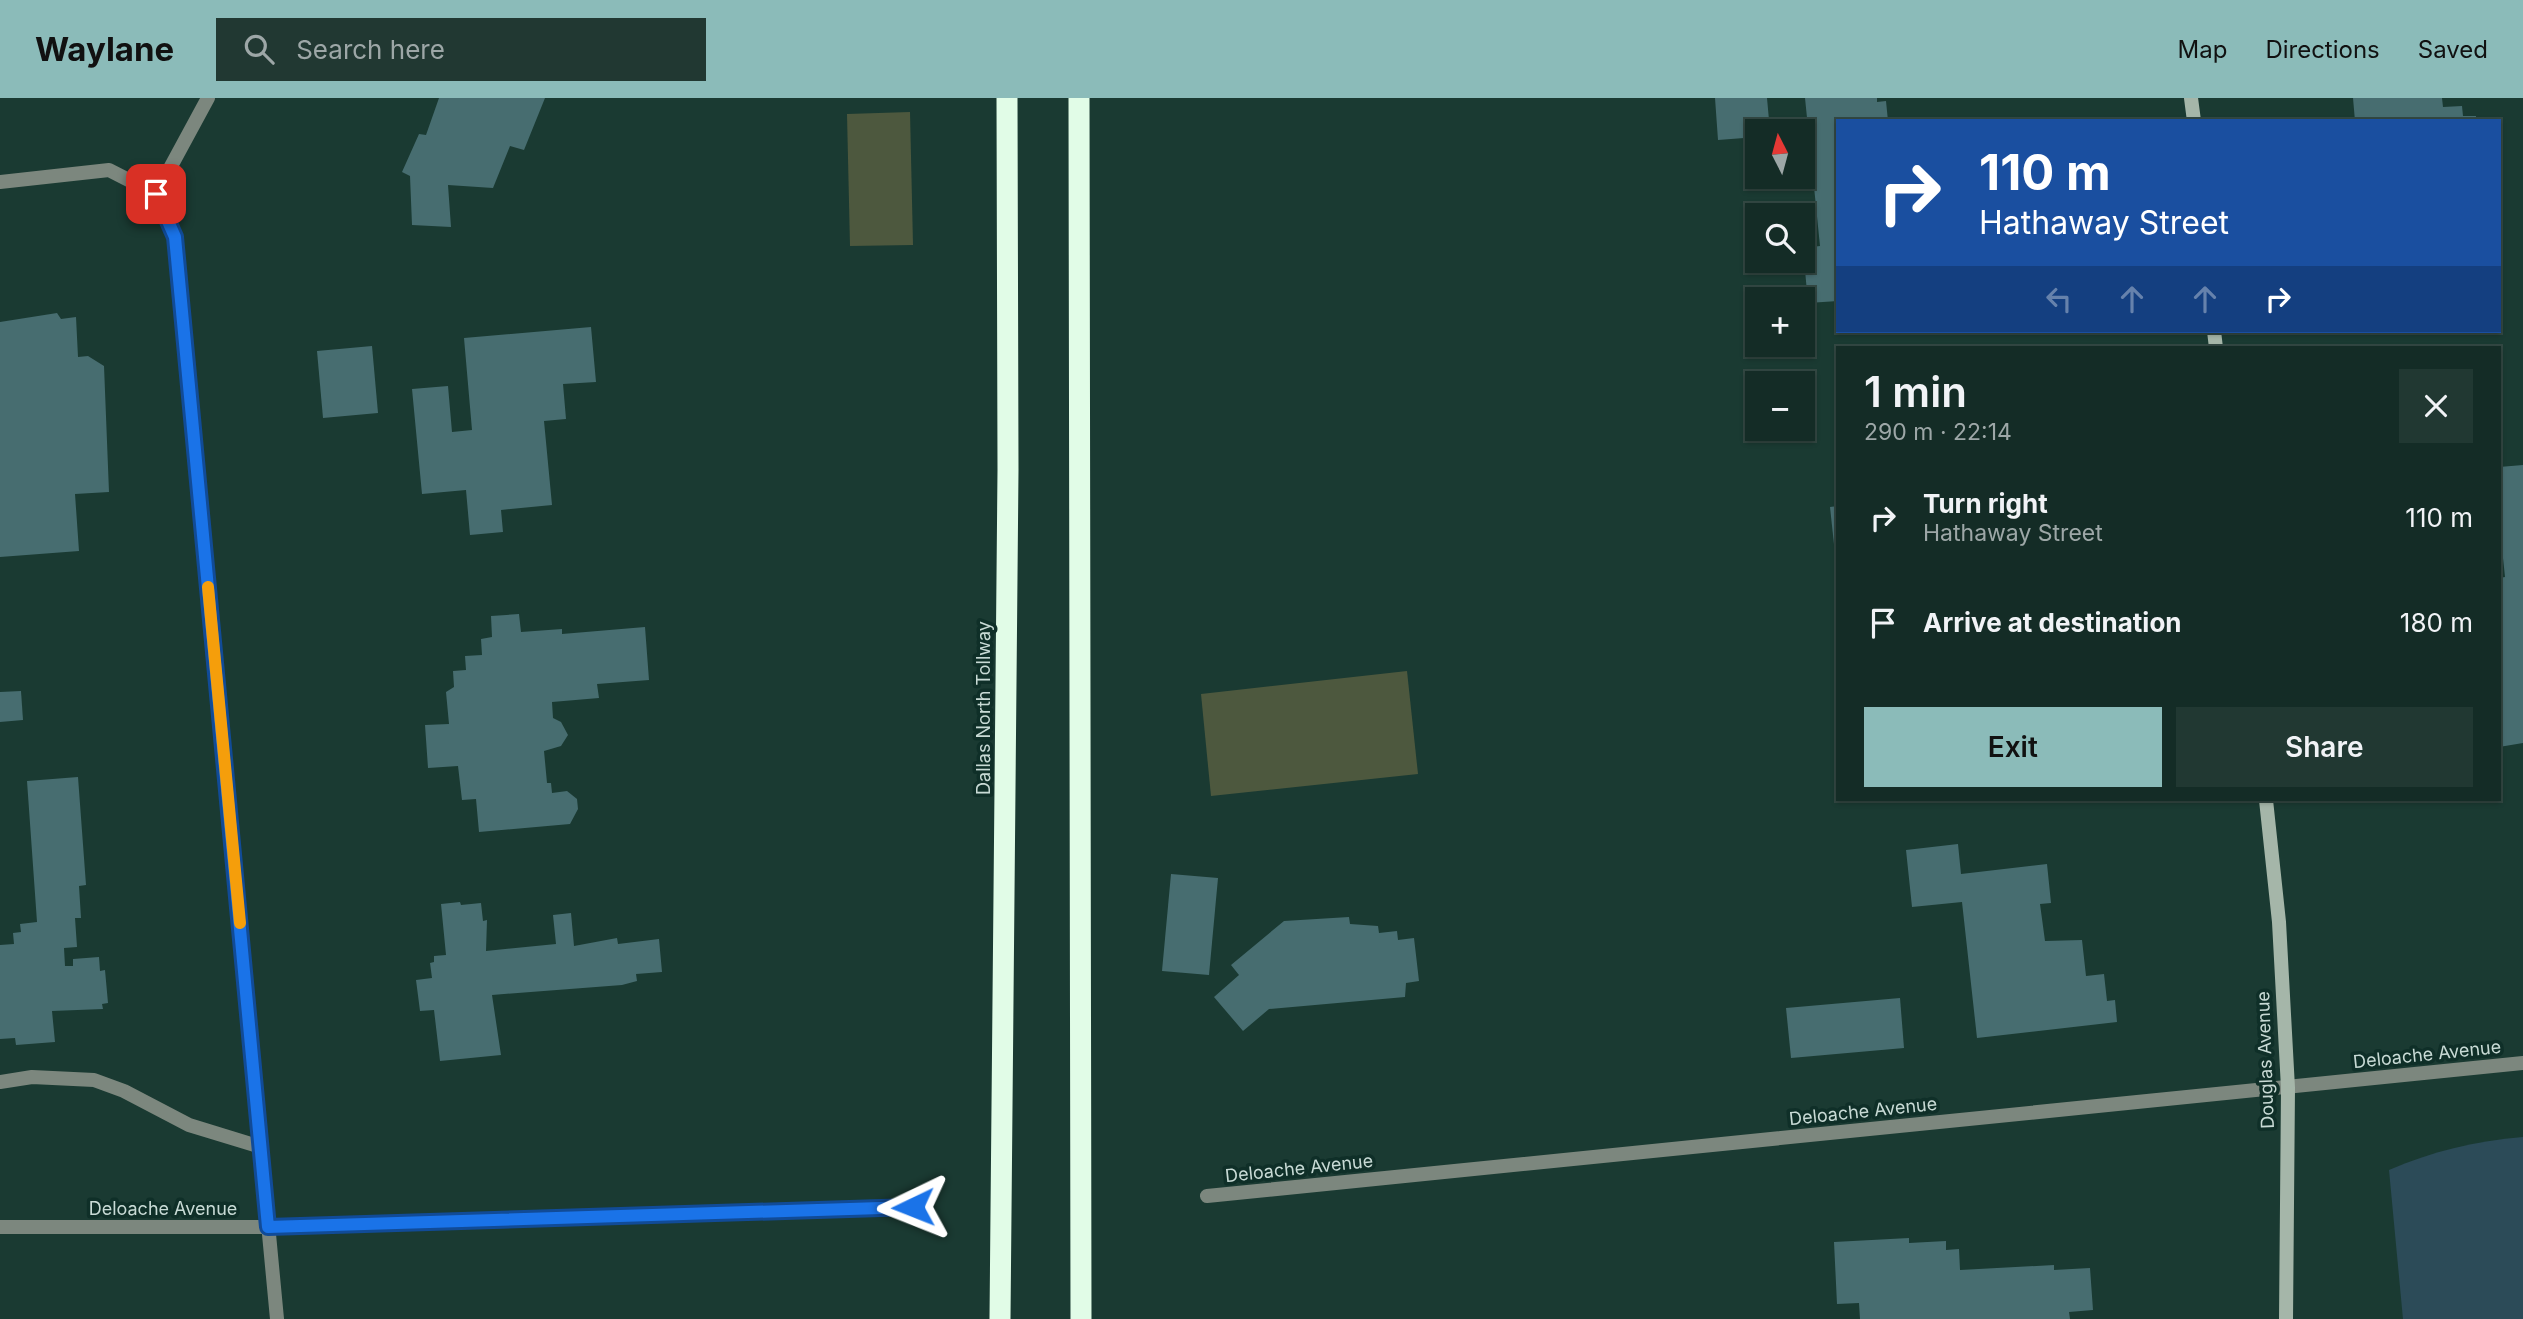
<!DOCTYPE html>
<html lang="en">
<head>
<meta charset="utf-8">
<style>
	:root { --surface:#142c26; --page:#213832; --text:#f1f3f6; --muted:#9da7a7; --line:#334843; --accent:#8bbbb9 }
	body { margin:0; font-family:Inter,sans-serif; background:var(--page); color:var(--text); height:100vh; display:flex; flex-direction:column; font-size:26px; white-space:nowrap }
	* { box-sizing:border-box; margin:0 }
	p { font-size:23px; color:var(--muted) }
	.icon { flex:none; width:38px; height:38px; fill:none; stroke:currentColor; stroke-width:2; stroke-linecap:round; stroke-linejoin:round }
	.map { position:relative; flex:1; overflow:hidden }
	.details { position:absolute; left:1836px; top:248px; width:665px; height:455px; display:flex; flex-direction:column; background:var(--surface); border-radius:0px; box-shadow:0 2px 5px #0004,0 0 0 2px var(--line) }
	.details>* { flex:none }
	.hud { position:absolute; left:1836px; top:21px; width:665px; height:214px; border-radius:0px; box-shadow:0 2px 5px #0004,0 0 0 2px var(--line); background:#1a4fa0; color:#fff; overflow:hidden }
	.needle { width:46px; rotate:354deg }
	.buttons { position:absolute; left:1745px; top:21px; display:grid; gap:14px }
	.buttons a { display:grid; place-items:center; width:70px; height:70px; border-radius:0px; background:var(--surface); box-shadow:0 2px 5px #0004,0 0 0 2px var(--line); font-size:35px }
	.pin { position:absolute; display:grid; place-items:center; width:60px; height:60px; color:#fff; margin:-30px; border-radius:14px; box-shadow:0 4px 10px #0006 }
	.me { position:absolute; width:77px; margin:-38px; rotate:268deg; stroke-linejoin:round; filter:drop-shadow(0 0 5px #0008) }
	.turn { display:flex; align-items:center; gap:24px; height:147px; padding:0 28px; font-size:32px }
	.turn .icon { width:91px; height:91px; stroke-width:2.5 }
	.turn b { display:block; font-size:49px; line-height:60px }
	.lanes { display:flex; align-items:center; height:66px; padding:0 28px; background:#0003; justify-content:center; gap:35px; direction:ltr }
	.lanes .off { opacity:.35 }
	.round { display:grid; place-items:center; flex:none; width:74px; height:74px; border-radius:0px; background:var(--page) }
	.headline { display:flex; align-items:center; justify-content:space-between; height:119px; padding:0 28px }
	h1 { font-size:42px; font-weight:600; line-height:52px }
	.button { display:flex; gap:14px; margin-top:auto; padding:14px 28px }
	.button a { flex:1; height:80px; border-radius:0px; background:var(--accent); color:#111; font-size:28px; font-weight:600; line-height:80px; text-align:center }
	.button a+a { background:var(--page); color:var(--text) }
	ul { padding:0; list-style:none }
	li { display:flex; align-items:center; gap:21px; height:105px; padding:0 28px }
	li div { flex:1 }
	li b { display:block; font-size:26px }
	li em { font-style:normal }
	header { display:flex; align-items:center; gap:42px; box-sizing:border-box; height:98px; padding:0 35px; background:var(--accent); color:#111 }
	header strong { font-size:33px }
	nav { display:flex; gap:38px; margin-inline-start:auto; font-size:24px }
	.search { width:490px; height:63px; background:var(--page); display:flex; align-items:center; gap:18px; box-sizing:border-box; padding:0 24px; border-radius:0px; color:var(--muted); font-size:26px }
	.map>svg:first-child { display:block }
	.green { fill:#4d583e }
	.water { fill:#2c4b58 }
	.building { fill:#476d70 }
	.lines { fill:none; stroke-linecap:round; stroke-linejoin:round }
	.lane { stroke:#7c877e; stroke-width:14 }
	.street { stroke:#7c877e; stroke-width:14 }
	.secondary { stroke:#a5b6a9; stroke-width:14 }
	.highway { stroke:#e1fce7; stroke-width:21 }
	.route-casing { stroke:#114b97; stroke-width:18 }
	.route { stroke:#1a73e8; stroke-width:12 }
	.slow { stroke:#f59e0b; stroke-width:12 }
	.labels { text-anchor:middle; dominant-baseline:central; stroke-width:7; stroke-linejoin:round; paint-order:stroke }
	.street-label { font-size:18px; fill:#c8dad5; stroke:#0f2f28 }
</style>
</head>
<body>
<header>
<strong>Waylane</strong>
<div class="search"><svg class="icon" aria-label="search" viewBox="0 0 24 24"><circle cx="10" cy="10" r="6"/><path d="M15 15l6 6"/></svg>Search here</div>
<nav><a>Map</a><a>Directions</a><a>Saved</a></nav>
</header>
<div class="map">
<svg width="2523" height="1221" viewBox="0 0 2523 1221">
	<rect width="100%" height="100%" fill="#1a3a32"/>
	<g class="green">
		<polygon points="910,14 913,147 850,148 847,16"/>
		<polygon points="1407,573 1418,676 1211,698 1201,596"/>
	</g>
	<path class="water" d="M2523,1039V1221H2403L2389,1072C2433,1053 2475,1043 2523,1039Z"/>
	<g class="building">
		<polygon points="439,0 545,0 524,52 510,48 493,90 448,87 451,129 412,127 410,78 402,74 419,36 426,37"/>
		<polygon points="1715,0 1767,0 1770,33 1757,33 1757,39 1718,42"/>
		<polygon points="1805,0 1877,0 1877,4 1886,3 1888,23 1838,23 1838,203 1808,205 1803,150 1820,148"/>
		<polygon points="2353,0 2442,0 2443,9 2462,8 2463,18 2476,18 2476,23 2355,23"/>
		<polygon points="57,215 61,221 76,219 78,259 88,258 104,268 109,394 75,396 79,453 0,459 0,224"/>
		<polygon points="591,229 596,284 563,286 566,321 544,323 552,407 501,412 503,434 470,437 466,392 422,396 412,291 448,288 452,334 472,332 464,240"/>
		<polygon points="372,248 378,315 323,320 317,253"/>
		<polygon points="2523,367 2523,645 2499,649 2499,480 2505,479 2499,422 2499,369"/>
		<polygon points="1838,408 1838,465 1836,465 1830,409"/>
		<polygon points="519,516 521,534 562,531 562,536 645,529 649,582 597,586 599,600 552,604 553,620 561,624 568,637 561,648 544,653 547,685 551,685 552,695 567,693 577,701 578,711 570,726 479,734 476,701 462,702 458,668 428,670 425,627 449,626 446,594 454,589 453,573 466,572 465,558 482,557 481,541 492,539 491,518"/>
		<polygon points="21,593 23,622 0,624 0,594"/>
		<polygon points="78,679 86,787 79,788 81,820 75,820 77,849 64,850 65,868 73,868 73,861 99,859 100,873 105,872 108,905 102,906 103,911 52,913 55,944 16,947 15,940 0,941 0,847 14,846 13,835 21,834 20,826 37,824 27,683"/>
		<polygon points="1958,746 1961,776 2047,766 2051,805 2040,806 2045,843 2082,842 2086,878 2104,876 2107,903 2115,902 2117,924 1977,940 1962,804 1912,809 1906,752"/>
		<polygon points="1171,776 1218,780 1209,877 1162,873"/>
		<polygon points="460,804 461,807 481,805 483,823 487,822 486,853 556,846 553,817 571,815 574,848 617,840 618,846 659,841 662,874 636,876 637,883 622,887 492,897 501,957 440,963 434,912 420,913 416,882 432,880 430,865 434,864 434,858 446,857 441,806"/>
		<polygon points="1349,819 1350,826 1378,828 1379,835 1397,833 1398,842 1414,840 1419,883 1406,885 1405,899 1269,911 1243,933 1214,899 1239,877 1231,867 1284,823"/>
		<polygon points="1900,900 1904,950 1791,960 1786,910"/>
		<polygon points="1909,1140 1909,1145 1946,1143 1946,1152 1959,1151 1960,1172 2054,1167 2054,1172 2090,1170 2093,1212 2069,1214 2070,1221 1860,1221 1859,1205 1837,1206 1834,1144"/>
	</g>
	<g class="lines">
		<polyline class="lane" points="0,984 32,979 94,982 124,993 189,1027 261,1049"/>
		<g class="street">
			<polyline points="208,0 156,96 175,140 277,1221"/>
			<polyline points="0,84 109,72 156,96"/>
			<polyline points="1207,1098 2523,965"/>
			<polyline points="0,1129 268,1129 913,1109"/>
		</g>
		<g class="secondary">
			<polyline points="2191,0 2194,23"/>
			<polyline points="2214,233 2216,250"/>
			<polyline points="2266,702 2279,824 2288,990 2286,1221"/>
		</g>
		<g class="highway">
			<polyline points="1079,0 1081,1221"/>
			<polyline points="1000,1221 1008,372 1007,0"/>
		</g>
	</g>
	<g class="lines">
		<defs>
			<polyline id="route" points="156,96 175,139 268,1129 913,1109"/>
		</defs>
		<use href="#route" class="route-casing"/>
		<use href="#route" class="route"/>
		<polyline class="slow" points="208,489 240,825"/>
	</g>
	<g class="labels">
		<g class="street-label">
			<text transform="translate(983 610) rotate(-90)">Dallas North Tollway</text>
			<text transform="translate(2427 956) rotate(-6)">Deloache Avenue</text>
			<text transform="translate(2265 962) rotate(-92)">Douglas Avenue</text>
			<text transform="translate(1863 1013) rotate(-6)">Deloache Avenue</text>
			<text transform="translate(1299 1070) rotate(-6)">Deloache Avenue</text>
			<text x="163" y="1110">Deloache Avenue</text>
		</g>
	</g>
</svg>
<div class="buttons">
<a><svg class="needle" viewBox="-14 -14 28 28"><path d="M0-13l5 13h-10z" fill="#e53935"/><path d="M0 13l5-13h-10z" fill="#9da7a7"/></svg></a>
<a><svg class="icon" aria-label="search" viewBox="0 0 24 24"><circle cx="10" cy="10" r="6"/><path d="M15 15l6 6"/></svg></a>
<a>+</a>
<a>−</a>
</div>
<div class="pin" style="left:156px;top:96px;background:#d93025"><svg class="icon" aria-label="arrive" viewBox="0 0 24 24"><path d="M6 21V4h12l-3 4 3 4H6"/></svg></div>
<svg class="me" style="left:913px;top:1109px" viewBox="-20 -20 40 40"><path d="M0-17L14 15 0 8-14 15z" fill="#1a73e8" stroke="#fff" stroke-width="4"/></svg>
<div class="hud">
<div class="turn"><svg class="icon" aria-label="right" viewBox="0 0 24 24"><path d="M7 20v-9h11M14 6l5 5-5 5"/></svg><div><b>110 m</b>Hathaway Street</div></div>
<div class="lanes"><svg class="icon off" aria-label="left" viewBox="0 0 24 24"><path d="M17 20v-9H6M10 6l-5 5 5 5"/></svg><svg class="icon off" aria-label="ahead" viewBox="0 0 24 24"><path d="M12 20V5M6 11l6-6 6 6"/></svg><svg class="icon off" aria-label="ahead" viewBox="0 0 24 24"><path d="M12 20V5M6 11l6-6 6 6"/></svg><svg class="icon" aria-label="right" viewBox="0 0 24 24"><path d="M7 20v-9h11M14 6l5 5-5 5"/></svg></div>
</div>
<section class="details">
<div class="headline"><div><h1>1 min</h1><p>290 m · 22:14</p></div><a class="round"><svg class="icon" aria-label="close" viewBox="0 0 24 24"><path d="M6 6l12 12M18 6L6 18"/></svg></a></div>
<ul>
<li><svg class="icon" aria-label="right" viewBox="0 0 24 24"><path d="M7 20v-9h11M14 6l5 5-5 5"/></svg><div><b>Turn right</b><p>Hathaway Street</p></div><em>110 m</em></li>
<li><svg class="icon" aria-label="arrive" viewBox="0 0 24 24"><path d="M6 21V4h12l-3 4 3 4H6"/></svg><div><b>Arrive at destination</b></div><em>180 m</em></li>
</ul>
<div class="button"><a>Exit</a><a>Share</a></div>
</section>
</div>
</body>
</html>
